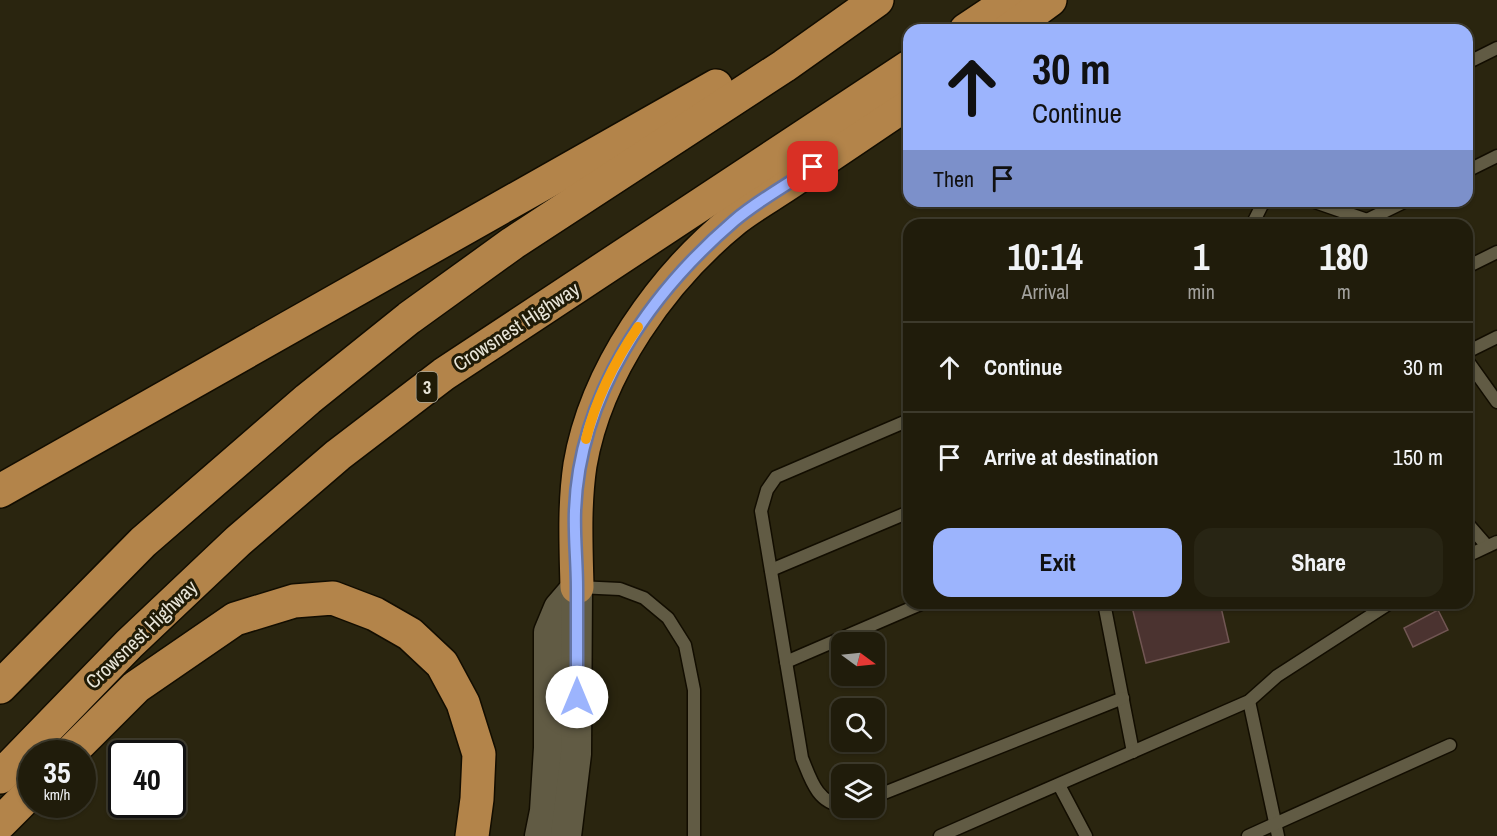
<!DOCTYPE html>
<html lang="en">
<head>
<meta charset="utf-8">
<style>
	:root { --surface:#201c0b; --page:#282514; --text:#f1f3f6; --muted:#a2a19d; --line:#3d3a2c; --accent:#9cb4fd }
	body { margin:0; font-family:"Archivo Narrow",sans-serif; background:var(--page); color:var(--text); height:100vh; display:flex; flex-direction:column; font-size:22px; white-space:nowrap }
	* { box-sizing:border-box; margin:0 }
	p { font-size:20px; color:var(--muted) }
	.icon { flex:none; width:33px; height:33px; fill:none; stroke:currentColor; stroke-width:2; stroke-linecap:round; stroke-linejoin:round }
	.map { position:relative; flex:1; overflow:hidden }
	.sheet { position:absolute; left:903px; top:219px; width:570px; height:390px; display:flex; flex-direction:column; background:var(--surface); border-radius:18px; box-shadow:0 2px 4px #0004,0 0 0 2px var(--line) }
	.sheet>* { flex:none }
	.top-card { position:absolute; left:903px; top:24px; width:570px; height:183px; border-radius:18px; box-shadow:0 2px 4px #0004,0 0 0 2px var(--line); background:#9cb4fd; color:#111; overflow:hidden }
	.needle { width:39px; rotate:105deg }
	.buttons { position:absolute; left:831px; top:632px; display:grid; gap:12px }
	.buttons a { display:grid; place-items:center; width:54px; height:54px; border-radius:12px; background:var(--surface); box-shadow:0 2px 4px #0004,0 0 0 2px var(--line); font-size:30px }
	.speed { position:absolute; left:18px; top:740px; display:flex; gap:12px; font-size:30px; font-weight:700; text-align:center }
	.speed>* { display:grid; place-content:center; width:78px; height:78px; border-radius:50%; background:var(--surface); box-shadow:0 2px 4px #0004,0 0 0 2px var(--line); line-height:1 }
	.speed small { font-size:15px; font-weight:400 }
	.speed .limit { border:3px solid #111; border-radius:9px; background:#fff; color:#111 }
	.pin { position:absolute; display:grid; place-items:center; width:51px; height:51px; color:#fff; margin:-26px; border-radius:12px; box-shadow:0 3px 9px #0006 }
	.me { position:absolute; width:66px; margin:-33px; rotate:0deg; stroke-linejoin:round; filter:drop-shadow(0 0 4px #0008) }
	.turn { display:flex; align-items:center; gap:21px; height:126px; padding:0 30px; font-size:27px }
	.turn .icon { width:78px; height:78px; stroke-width:2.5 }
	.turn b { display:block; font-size:42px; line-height:51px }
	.then { display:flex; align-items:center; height:57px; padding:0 30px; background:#0003; gap:12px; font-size:22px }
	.eta { display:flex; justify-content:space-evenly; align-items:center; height:102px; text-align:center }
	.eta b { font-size:36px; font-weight:700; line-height:42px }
	.button { display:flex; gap:12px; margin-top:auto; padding:12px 30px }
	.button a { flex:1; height:69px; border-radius:18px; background:var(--accent); color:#111; font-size:24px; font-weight:700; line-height:69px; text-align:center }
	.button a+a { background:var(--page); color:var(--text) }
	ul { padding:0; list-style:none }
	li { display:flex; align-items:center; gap:18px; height:90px; padding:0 30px; border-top:2px solid var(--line) }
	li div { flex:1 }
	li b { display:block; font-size:22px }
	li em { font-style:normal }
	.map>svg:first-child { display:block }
	.building { fill:#4b3330; stroke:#715653; stroke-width:1.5 }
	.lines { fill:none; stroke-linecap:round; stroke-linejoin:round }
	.service-casing { stroke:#120d00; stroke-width:15 }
	.tertiary-casing { stroke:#120d00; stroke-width:33 }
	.motorway-casing { stroke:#120d00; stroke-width:36 }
	.service { stroke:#615b44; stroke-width:12 }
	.tertiary { stroke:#615b44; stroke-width:30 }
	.motorway { stroke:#b3844a; stroke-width:33 }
	.route-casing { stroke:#6575a4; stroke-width:15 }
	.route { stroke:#9cb4fd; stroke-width:10 }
	.slow { stroke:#f59e0b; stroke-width:10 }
	.labels { text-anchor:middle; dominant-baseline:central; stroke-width:6; stroke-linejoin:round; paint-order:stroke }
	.shield { fill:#201b06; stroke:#aca899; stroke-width:1.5 }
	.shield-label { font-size:18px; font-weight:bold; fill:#e8e5d8 }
	.street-label { font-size:20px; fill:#e8e5d8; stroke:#201b06 }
</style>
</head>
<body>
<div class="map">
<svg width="1497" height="836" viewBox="0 0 1497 836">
	<rect width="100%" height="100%" fill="#2a250f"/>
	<g class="building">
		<polygon points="1131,603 1220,603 1229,642 1146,663"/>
		<polygon points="1438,610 1448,630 1413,647 1404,628"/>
	</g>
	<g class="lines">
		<defs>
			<g id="service">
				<polyline points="1467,63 1497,48"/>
				<polyline points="1467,171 1497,156"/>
				<polyline points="1312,201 1367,220"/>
				<polyline points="1252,225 1262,205 1267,201"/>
				<polyline points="1370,225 1367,220 1406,201"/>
				<polyline points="1467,267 1497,252"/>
				<polyline points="1467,352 1497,337"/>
				<polyline points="1467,360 1497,402"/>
				<polyline points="1467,523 1487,546"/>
				<polyline points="1467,556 1497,542"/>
				<polyline points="771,570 909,512"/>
				<polyline points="578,587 620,589 644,598 668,618 685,645 694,690 694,836"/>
				<polyline points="1104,603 1133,752"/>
				<polyline points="786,662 923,603"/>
				<polyline points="1249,701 1278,836"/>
				<polyline points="1059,785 1086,836"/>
				<polyline points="874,797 1123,698"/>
				<path d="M842,805C817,804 810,777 802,758L761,511L767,490L776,477L909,420"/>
				<polyline points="940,836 1249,701 1277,676 1390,603"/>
				<polyline points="1248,836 1450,745"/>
			</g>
			<g id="tertiary">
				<polyline points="540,836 545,811 549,748 549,632 559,608 577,587"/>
				<polyline points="566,836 576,754 577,587"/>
			</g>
			<g id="motorway">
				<polyline points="966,30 1011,0"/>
				<polyline points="1009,30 1050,0"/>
				<polyline points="0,491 716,86"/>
				<path d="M577,587C576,546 574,505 580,465C596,371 662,278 735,219C753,205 773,194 792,181C831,155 870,128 909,102"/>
				<polyline points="0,687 143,542 308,399 409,318 513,243 784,66 877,0"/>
				<polyline points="70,753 136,687 235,619 294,601 333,598 375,614 410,634 442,664 463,703 479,754 477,799 472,836"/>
				<polyline points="0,777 129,644 238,541 338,455 444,374 909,67"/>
				<polyline points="0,823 32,791"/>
			</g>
		</defs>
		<use href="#service" class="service-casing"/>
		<use href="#tertiary" class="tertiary-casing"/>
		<use href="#motorway" class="motorway-casing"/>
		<use href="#service" class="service"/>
		<use href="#tertiary" class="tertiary"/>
		<use href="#motorway" class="motorway"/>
	</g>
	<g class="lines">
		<defs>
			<path id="route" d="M577,697C577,661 577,624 577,588C577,562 574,536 575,511C579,395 649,294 734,221C757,201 787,185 813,167"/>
		</defs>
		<use href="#route" class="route-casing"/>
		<use href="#route" class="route"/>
		<path class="slow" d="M586,439C596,399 615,361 638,327"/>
	</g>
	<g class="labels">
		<rect class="shield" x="416.5" y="372" width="21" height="30" rx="4.5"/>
		<g class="shield-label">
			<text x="427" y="387">3</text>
		</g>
		<g class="street-label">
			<text transform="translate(516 326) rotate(-33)">Crowsnest Highway</text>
			<text transform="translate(141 634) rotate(-44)">Crowsnest Highway</text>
		</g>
	</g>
</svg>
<div class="buttons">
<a><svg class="needle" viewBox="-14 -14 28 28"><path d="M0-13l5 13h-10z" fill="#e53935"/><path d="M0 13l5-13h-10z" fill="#a2a19d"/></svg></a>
<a><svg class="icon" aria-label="search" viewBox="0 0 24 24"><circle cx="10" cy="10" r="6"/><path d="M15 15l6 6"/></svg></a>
<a><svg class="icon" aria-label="layers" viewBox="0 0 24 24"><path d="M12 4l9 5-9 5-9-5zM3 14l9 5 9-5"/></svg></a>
</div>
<div class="speed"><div>35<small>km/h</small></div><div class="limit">40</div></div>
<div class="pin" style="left:813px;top:167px;background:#d93025"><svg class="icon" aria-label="arrive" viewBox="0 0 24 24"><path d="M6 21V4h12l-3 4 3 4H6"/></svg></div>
<svg class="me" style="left:577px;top:697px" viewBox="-20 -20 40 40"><circle r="19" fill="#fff"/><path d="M0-13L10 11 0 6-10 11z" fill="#9cb4fd"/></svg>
<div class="top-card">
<div class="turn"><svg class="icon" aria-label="ahead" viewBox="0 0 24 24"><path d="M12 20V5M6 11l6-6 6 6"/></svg><div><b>30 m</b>Continue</div></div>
<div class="then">Then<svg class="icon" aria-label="arrive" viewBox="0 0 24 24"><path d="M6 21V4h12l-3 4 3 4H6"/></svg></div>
</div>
<section class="sheet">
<div class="eta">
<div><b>10:14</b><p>Arrival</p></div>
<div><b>1</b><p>min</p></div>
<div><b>180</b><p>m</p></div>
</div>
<ul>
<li><svg class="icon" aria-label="ahead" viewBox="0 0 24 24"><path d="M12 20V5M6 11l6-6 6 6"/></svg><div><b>Continue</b></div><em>30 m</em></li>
<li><svg class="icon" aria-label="arrive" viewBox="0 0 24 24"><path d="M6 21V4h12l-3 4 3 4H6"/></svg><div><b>Arrive at destination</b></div><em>150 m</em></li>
</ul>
<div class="button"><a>Exit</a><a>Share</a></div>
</section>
</div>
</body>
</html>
